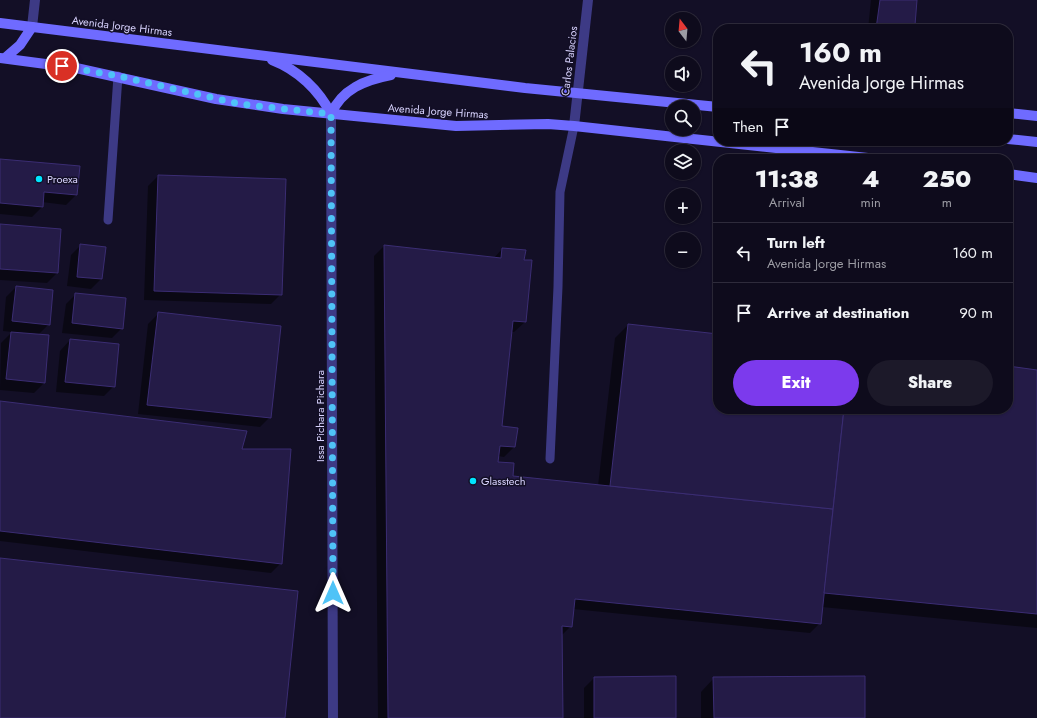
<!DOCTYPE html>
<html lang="en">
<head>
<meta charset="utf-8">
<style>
	:root { --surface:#0e0b1c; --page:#1c1929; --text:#f1f3f6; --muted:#9b9ba3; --line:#2e2b3b; --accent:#7c3aed }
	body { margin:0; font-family:Jost,sans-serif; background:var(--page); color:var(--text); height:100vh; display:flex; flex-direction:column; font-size:15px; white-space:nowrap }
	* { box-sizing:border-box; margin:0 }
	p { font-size:13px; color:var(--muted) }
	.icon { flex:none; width:22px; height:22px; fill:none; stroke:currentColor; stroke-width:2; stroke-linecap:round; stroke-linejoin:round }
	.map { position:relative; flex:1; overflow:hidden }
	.drawer { position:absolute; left:713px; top:154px; width:300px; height:260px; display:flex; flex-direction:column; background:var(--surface); border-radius:16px; box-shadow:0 1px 3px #0004,0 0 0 1px var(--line) }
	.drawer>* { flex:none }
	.top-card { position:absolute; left:713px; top:24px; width:300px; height:122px; border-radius:16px; box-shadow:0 1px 3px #0004,0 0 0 1px var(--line); background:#0e0b1c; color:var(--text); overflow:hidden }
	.needle { width:26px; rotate:344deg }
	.buttons { position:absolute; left:665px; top:12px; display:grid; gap:8px }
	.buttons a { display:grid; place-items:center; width:36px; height:36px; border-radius:50%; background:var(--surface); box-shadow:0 1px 3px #0004,0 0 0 1px var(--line); font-size:20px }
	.pin { position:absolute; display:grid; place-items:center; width:34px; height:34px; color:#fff; margin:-17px; border:2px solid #fff; border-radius:50%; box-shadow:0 1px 4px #0007 }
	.me { position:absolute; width:44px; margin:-22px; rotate:0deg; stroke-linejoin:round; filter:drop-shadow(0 0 3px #0008) }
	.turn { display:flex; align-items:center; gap:14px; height:84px; padding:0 20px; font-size:18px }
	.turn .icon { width:52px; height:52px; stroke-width:2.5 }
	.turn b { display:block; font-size:28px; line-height:34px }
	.then { display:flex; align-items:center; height:38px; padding:0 20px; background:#0003; gap:8px; font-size:15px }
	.eta { display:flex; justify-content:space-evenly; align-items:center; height:68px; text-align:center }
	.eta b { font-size:24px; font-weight:800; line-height:28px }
	.cta { display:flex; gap:8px; margin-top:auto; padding:8px 20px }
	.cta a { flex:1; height:46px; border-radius:24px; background:var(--accent); color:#fff; font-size:16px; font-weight:800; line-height:46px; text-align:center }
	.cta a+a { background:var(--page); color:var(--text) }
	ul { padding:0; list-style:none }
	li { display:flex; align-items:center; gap:12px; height:60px; padding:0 20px; border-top:1px solid var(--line) }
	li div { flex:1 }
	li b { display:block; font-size:15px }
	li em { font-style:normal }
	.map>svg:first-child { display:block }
	.shadow { fill:#0007 }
	.building { fill:#241b47; stroke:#3b2d73 }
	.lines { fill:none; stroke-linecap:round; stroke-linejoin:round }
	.lane { stroke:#3d3a85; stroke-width:9 }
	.street { stroke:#3d3a85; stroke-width:10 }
	.secondary { stroke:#6f6bff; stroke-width:10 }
	.route { stroke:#4fc3f7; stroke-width:7; stroke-dasharray:0 12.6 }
	.poi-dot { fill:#00e5ff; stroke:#130f26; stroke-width:1.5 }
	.labels { text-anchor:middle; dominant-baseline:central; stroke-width:3; stroke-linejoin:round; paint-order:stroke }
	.street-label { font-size:11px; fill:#d9d4ff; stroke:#130f26 }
	.poi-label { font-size:11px; fill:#d9d4ff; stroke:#130f26; text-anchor:start }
</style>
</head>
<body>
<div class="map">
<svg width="1037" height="718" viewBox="0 0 1037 718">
	<rect width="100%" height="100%" fill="#130f26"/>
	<g class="shadow">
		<polygon points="871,0 916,0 914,25 910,29 868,29"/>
		<polygon points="0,160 76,195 66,205 42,202 42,207 32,217 0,214"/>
		<polygon points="158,176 281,294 271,304 144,300 148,186"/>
		<polygon points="0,225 60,230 57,273 47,283 0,280"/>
		<polygon points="81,245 101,279 91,289 67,286 71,255"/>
		<polygon points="384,246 494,258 502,249 523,260 525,322 514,332 511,332 501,427 514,447 504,457 498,456 497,463 512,477 598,486 615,338 628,325 718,335 718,409 1008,409 1008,367 1037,371 1037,628 822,607 820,623 810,633 573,609 571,626 561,636 562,718 378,718 374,256"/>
		<polygon points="16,287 49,324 38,335 44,383 34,393 0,390 1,343 12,332 3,331 6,297"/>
		<polygon points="76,294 122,328 112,338 62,333 66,304"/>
		<polygon points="158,314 270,417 260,427 138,414 148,324"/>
		<polygon points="70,340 114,386 104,396 56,392 60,351"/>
		<polygon points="0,402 241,450 281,563 271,573 0,541"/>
		<polygon points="594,678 675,718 584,718 584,688"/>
		<polygon points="714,678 864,718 701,718 701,692"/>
	</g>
	<g class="building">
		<polygon points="880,0 917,0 915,25 900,24 900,29 876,29"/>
		<polygon points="0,159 80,166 77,195 44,192 43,207 0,203"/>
		<polygon points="158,175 286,179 282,295 154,291"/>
		<polygon points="0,224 61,229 58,273 0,269"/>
		<polygon points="80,244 106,247 102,279 77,277"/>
		<polygon points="384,245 501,258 502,248 526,250 524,260 532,260 526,322 513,321 502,426 518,428 515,447 500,446 498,462 514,463 513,476 833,509 821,624 575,599 572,627 562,626 563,718 388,718"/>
		<polygon points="16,286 53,290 50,325 12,321"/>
		<polygon points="75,293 126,298 123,329 72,323"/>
		<polygon points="158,312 281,326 271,418 147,405"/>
		<polygon points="628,324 718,334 718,409 844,409 833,509 610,486"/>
		<polygon points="11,332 49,335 45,383 6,379"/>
		<polygon points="70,339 119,344 115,387 65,382"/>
		<polygon points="1008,366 1037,370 1037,614 824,593 844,409 1008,409"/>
		<polygon points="0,401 247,431 242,449 291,449 282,564 0,531"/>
		<polygon points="0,558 298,591 285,718 0,718"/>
		<polygon points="676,676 676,718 594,718 594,677"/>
		<polygon points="865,676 865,718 714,718 713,677"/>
	</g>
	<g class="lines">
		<g class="lane">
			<polyline points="108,220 118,76"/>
			<polyline points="550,459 558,287 560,192 574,126"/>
		</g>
		<g class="street">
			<polyline points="32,27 35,0"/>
			<polyline points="331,114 333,718"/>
			<polyline points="574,126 588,0"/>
		</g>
		<g class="secondary">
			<polyline points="0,23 525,88 718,107"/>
			<polyline points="0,58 76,68 216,99 283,109 456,126 548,124 574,126 877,159"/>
			<polyline points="5,58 20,45 32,27"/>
			<path d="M272,60C298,70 319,90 331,114"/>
			<polyline points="1008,113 1037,116"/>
			<path d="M331,114C342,89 365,80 391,75"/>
			<polyline points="1008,139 1037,142"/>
			<polyline points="1008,174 1037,178"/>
		</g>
	</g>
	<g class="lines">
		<polyline class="route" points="62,66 118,76 240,104 331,114 333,593"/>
	</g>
	<g class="poi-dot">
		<circle cx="39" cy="179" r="4"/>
		<circle cx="473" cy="481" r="4"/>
	</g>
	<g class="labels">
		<g class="street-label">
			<text transform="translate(122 26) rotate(7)">Avenida Jorge Hirmas</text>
			<text transform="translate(569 61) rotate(-83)">Carlos Palacios</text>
			<text transform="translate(438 111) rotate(4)">Avenida Jorge Hirmas</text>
			<text transform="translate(320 416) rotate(-90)">Issa Pichara Pichara</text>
		</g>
		<g class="poi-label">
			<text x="47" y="179">Proexa</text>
			<text x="481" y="481">Glasstech</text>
		</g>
	</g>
</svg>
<div class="buttons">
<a><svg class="needle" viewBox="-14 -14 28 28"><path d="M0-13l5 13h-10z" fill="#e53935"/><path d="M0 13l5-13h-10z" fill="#9b9ba3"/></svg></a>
<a><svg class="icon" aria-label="sound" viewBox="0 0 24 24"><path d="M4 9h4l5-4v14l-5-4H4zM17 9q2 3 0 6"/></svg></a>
<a><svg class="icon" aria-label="search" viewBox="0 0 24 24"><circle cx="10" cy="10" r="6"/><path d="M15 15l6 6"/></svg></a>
<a><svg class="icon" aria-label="layers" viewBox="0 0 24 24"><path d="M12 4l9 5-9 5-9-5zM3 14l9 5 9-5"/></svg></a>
<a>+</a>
<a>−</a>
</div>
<div class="pin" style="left:62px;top:66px;background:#d93025"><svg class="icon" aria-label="arrive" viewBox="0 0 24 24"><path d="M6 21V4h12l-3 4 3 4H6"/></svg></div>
<svg class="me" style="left:333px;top:593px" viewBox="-20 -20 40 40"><path d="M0-17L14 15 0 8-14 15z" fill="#4fc3f7" stroke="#fff" stroke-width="4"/></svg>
<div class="top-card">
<div class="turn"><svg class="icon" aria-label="left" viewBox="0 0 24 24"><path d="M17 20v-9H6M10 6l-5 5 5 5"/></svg><div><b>160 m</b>Avenida Jorge Hirmas</div></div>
<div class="then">Then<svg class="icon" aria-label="arrive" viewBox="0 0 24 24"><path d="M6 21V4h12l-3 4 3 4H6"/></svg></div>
</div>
<section class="drawer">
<div class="eta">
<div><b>11:38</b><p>Arrival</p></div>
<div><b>4</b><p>min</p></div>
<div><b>250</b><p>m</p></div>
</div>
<ul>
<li><svg class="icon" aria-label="left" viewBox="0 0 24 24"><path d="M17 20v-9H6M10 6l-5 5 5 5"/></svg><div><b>Turn left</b><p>Avenida Jorge Hirmas</p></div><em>160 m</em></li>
<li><svg class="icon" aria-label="arrive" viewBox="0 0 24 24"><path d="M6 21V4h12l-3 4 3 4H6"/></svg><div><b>Arrive at destination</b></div><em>90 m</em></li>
</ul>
<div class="cta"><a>Exit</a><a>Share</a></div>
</section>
</div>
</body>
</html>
